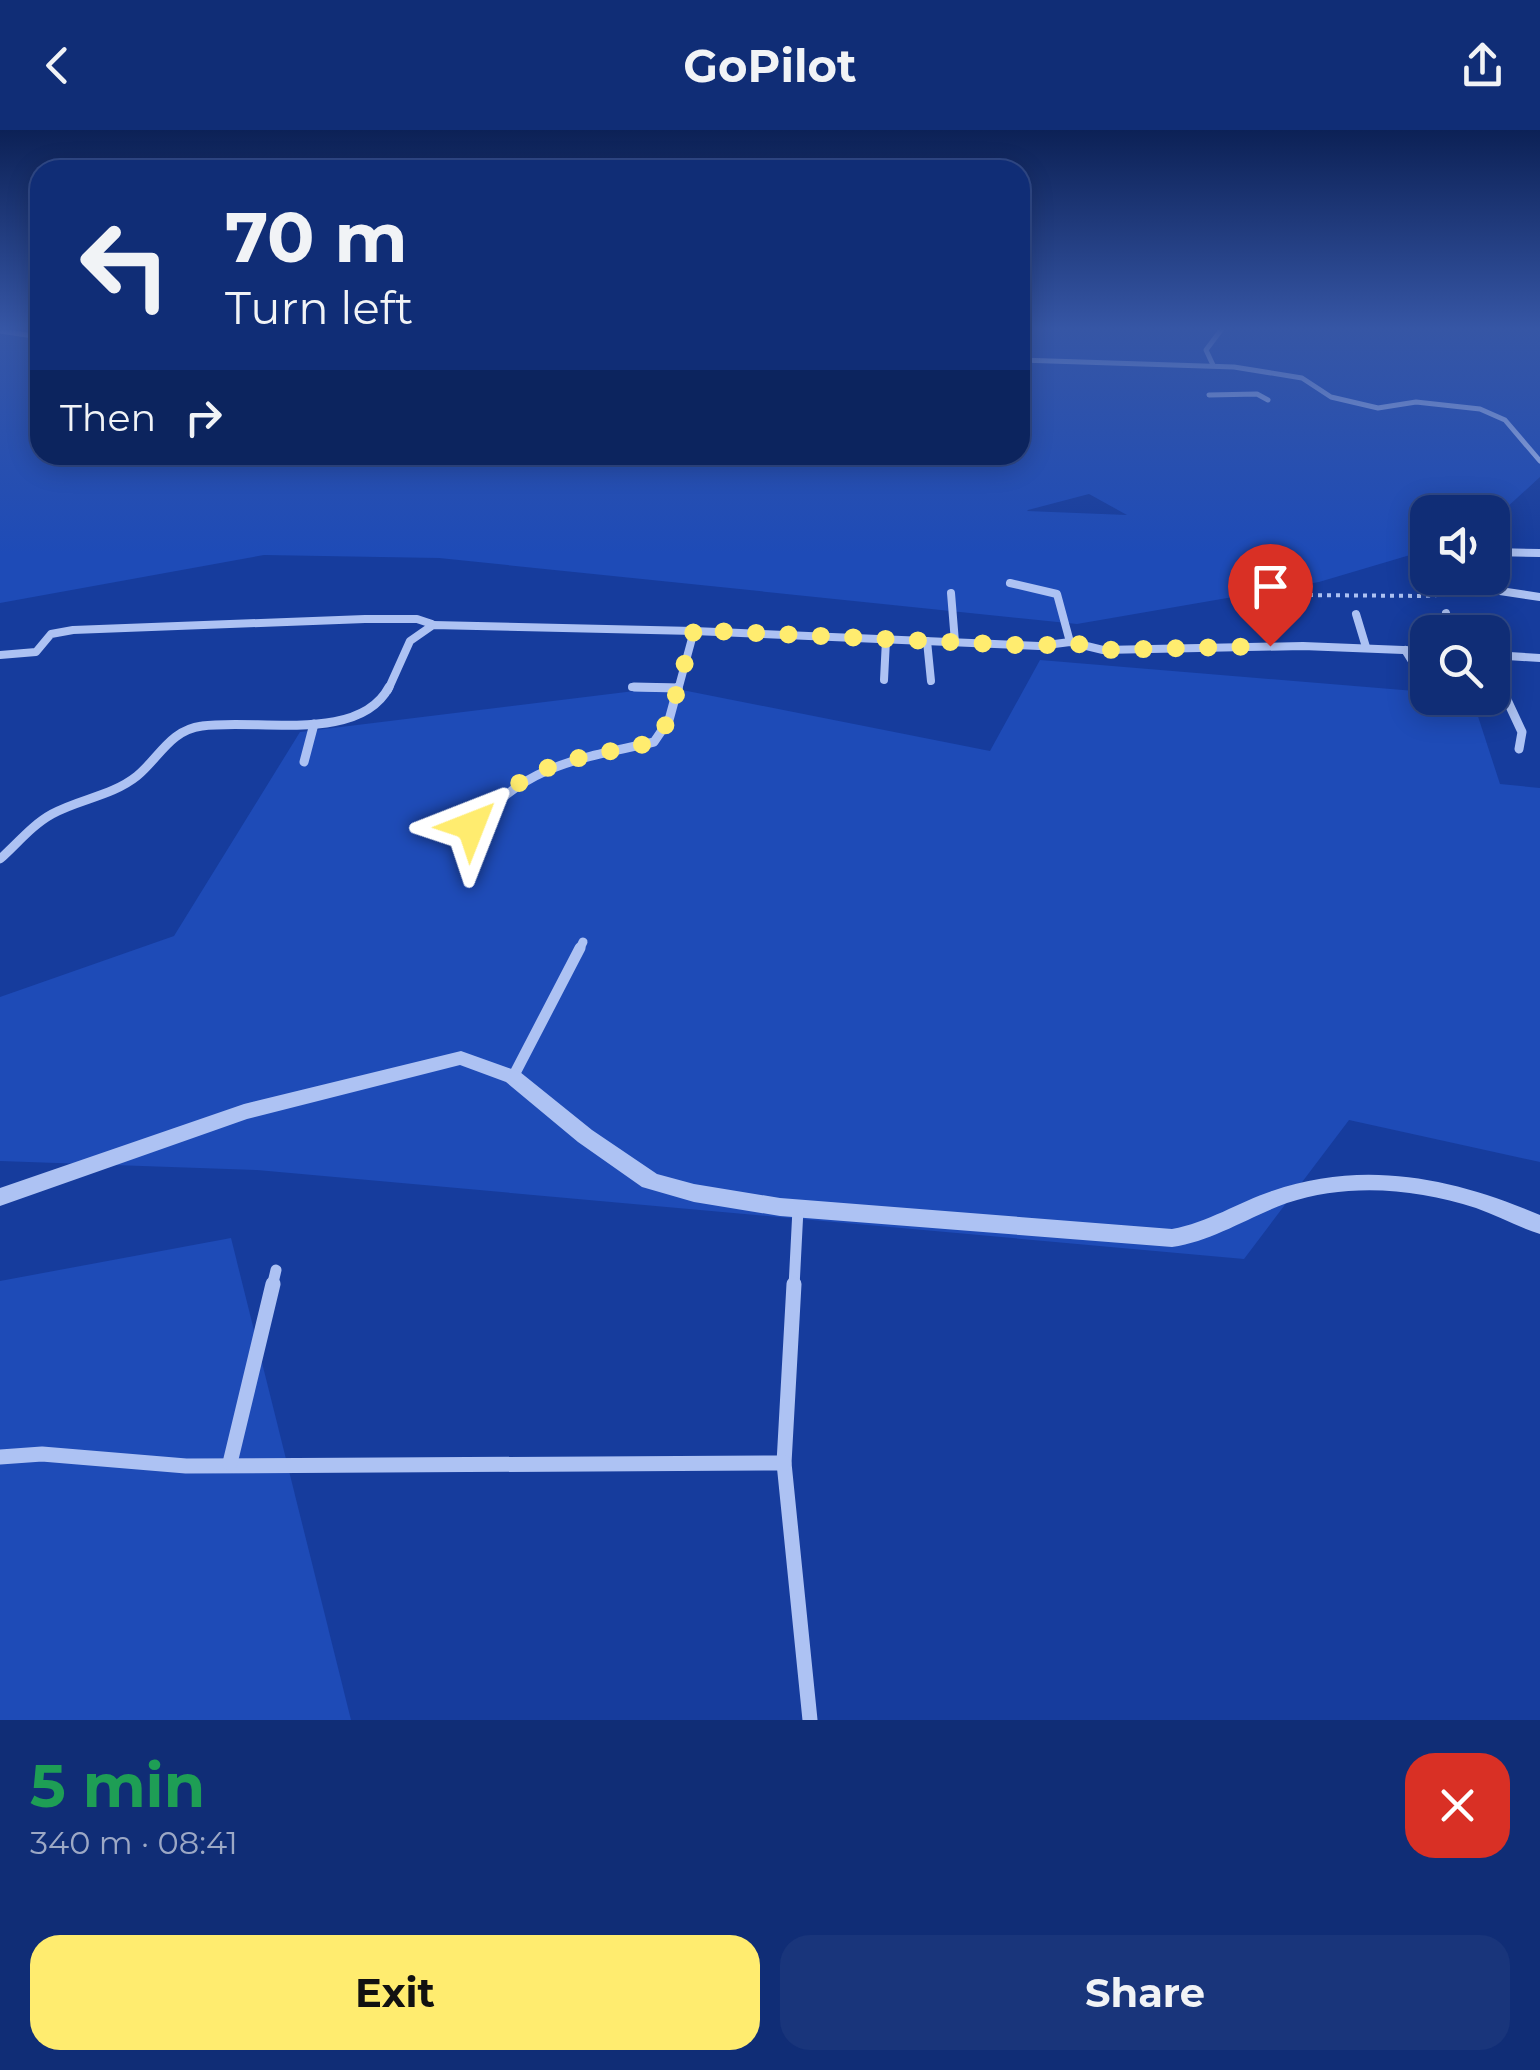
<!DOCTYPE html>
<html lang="en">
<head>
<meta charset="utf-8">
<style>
	:root { --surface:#102d76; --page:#19357b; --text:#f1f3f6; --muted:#9ca8c5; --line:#304988; --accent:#ffec6f }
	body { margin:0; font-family:Montserrat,sans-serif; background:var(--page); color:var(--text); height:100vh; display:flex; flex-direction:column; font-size:38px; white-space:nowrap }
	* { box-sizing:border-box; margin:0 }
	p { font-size:32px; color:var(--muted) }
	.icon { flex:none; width:55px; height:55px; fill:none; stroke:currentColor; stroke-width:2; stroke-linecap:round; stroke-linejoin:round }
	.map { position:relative; height:1590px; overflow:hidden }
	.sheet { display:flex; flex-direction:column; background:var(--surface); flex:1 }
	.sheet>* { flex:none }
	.guide { position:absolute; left:30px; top:30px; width:1000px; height:305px; border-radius:30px; box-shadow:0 5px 25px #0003,0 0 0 2px var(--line); background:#102d76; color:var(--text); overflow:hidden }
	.buttons { position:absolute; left:1410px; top:365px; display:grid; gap:20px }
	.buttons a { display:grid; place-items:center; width:100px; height:100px; border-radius:20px; background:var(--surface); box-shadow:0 5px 25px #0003,0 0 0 2px var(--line); font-size:50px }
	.pin { position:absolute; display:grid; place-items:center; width:85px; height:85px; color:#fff; margin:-102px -42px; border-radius:50% 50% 50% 0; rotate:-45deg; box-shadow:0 0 10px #0007 }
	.pin .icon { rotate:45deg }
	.me { position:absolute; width:110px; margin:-55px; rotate:45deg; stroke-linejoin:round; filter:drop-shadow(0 0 8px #0008) }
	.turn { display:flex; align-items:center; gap:35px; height:210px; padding:0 30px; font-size:45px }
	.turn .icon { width:130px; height:130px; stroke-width:2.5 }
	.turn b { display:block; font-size:70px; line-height:85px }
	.then { display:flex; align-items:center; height:95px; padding:0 30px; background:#0003; gap:20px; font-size:38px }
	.round { display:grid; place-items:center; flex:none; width:105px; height:105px; border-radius:30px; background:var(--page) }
	.overview { display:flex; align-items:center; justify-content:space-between; height:170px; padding:0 30px }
	h1 { font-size:60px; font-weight:700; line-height:75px; color:#1e9e55 }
	.cta { display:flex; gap:20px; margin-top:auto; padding:20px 30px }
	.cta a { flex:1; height:115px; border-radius:30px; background:var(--accent); color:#111; font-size:40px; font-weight:700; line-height:115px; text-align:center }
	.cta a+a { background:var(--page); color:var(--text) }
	header { display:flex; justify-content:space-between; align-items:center; height:130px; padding:0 30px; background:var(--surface); font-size:45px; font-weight:700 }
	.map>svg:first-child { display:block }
	.green { fill:#1e4bb7; fill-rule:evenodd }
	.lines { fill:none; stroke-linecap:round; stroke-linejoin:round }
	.path { stroke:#adc2f3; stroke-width:4; stroke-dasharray:4 5; stroke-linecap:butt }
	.minor-far4 { stroke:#adc2f3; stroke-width:5 }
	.minor-far3 { stroke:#adc2f3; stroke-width:8 }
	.minor-far2 { stroke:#adc2f3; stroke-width:9 }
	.minor-far1 { stroke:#adc2f3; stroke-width:11 }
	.minor { stroke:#adc2f3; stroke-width:15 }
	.tertiary { fill:#adc2f3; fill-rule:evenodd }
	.route { stroke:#ffec6f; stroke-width:18; stroke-dasharray:0 32.4 }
</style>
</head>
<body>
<header><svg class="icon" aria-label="back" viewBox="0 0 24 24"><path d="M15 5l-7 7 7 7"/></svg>GoPilot<svg class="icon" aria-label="share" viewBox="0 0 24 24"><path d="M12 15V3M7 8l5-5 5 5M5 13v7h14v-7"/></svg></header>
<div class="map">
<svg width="1540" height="1590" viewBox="0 0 1540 1590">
	<rect width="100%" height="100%" fill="#163c9d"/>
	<g class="green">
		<path d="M0,200H40V325H1020V200H1540V347L1493,390L1492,382H1428L1427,420L1319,452L1077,494L439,428L264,425L0,473ZM1089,364L1127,385L1027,381L1028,380Z"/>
		<polygon points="1040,530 1427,562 1428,568 1472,568 1500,654 1540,658 1540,1032 1349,990 1244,1129 257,1040 0,1031 0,867 174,806 300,602 667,557 990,621"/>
		<polygon points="231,1108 351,1590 0,1590 0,1151"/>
	</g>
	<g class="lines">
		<polyline class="path" points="1300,465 1424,466 1477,462"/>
		<g class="minor-far4">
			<polyline points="0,201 40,207"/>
			<polyline points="1020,230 1234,237 1302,248 1331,267 1378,278 1416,272 1480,279 1505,290 1540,331"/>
			<polyline points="1213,235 1206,220 1221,200"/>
			<polyline points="1209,265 1257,264 1268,270"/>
		</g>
		<g class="minor-far3">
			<polyline points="1492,422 1540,423"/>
			<polyline points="1485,448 1500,461 1540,467"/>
			<polyline points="1010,453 1057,464 1070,512"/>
			<polyline points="951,463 955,512"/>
			<polyline points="1446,483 1451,502"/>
			<polyline points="1356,484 1366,517"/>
			<polyline points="927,511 931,551"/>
			<polyline points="1405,520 1428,557"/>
			<polyline points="0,525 36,522 51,504 73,500 365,489 417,489 432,494"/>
			<polyline points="1492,525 1540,528"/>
			<polyline points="1492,538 1502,560"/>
			<polyline points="884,550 886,510"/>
			<polyline points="632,557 678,558"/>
			<polyline points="388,560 410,511 433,495 694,501 1039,516 1070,512 1103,520 1303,516 1428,521"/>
			<polyline points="678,560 694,501"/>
		</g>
		<g class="minor-far2">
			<polyline points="634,557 678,558"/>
			<polyline points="1501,557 1522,602 1519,619"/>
			<polyline points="304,632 314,594"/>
			<path d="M471,696C531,634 573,630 654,612L669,590L678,557"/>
			<path d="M0,729C17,714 32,695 52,684C79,669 112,666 137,646C159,628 170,600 202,596C256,588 359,614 389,557"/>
			<polyline points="579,820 583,812"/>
		</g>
		<g class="minor-far1">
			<polyline points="513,947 580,818"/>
			<polyline points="272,1157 276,1140"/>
			<polyline points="794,1157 798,1079"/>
		</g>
		<g class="minor">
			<polyline points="794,1154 784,1333 810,1590"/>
			<polyline points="0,1327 42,1324 186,1336 784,1333"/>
			<polyline points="230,1333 273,1154"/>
		</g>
		<path class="tertiary" d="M461,921L520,942L592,1000L657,1044L694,1054L780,1068L1172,1099C1207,1093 1239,1072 1272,1061C1364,1029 1453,1048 1540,1085V1104C1518,1097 1498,1086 1476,1078C1414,1058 1348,1053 1287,1073C1248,1087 1213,1111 1172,1117L780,1086L694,1072L642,1057L578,1012L506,952L460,935L247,989L0,1076V1058L244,974Z"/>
	</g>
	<linearGradient id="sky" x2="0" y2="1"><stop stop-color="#0c2156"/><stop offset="0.47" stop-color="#3656a5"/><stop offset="1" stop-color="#3656a5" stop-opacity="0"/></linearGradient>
	<rect width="1540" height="423" fill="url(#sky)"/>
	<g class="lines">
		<path class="route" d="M471,696C533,627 571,631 654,612L669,590L694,500L1039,516L1070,512L1103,520L1270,516"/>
	</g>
</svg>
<div class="buttons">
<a><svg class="icon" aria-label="sound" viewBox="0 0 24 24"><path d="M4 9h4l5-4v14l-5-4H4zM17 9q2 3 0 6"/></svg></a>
<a><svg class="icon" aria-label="search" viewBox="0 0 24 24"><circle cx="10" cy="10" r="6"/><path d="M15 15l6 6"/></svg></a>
</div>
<div class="pin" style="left:1270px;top:516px;background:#d93025"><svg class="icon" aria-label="arrive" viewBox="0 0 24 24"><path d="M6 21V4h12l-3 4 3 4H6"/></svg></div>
<svg class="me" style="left:471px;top:696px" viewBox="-20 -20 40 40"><path d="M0-17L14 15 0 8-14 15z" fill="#ffec6f" stroke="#fff" stroke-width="4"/></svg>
<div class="guide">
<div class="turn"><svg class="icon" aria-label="left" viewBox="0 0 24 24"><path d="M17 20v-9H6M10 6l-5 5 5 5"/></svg><div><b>70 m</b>Turn left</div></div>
<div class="then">Then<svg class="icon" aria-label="right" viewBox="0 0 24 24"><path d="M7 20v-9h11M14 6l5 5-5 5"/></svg></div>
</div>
</div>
<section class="sheet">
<div class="overview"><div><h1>5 min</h1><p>340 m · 08:41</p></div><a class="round" style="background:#d93025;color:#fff"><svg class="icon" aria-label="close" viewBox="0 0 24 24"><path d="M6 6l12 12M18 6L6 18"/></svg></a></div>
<div class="cta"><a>Exit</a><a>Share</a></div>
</section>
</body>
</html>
